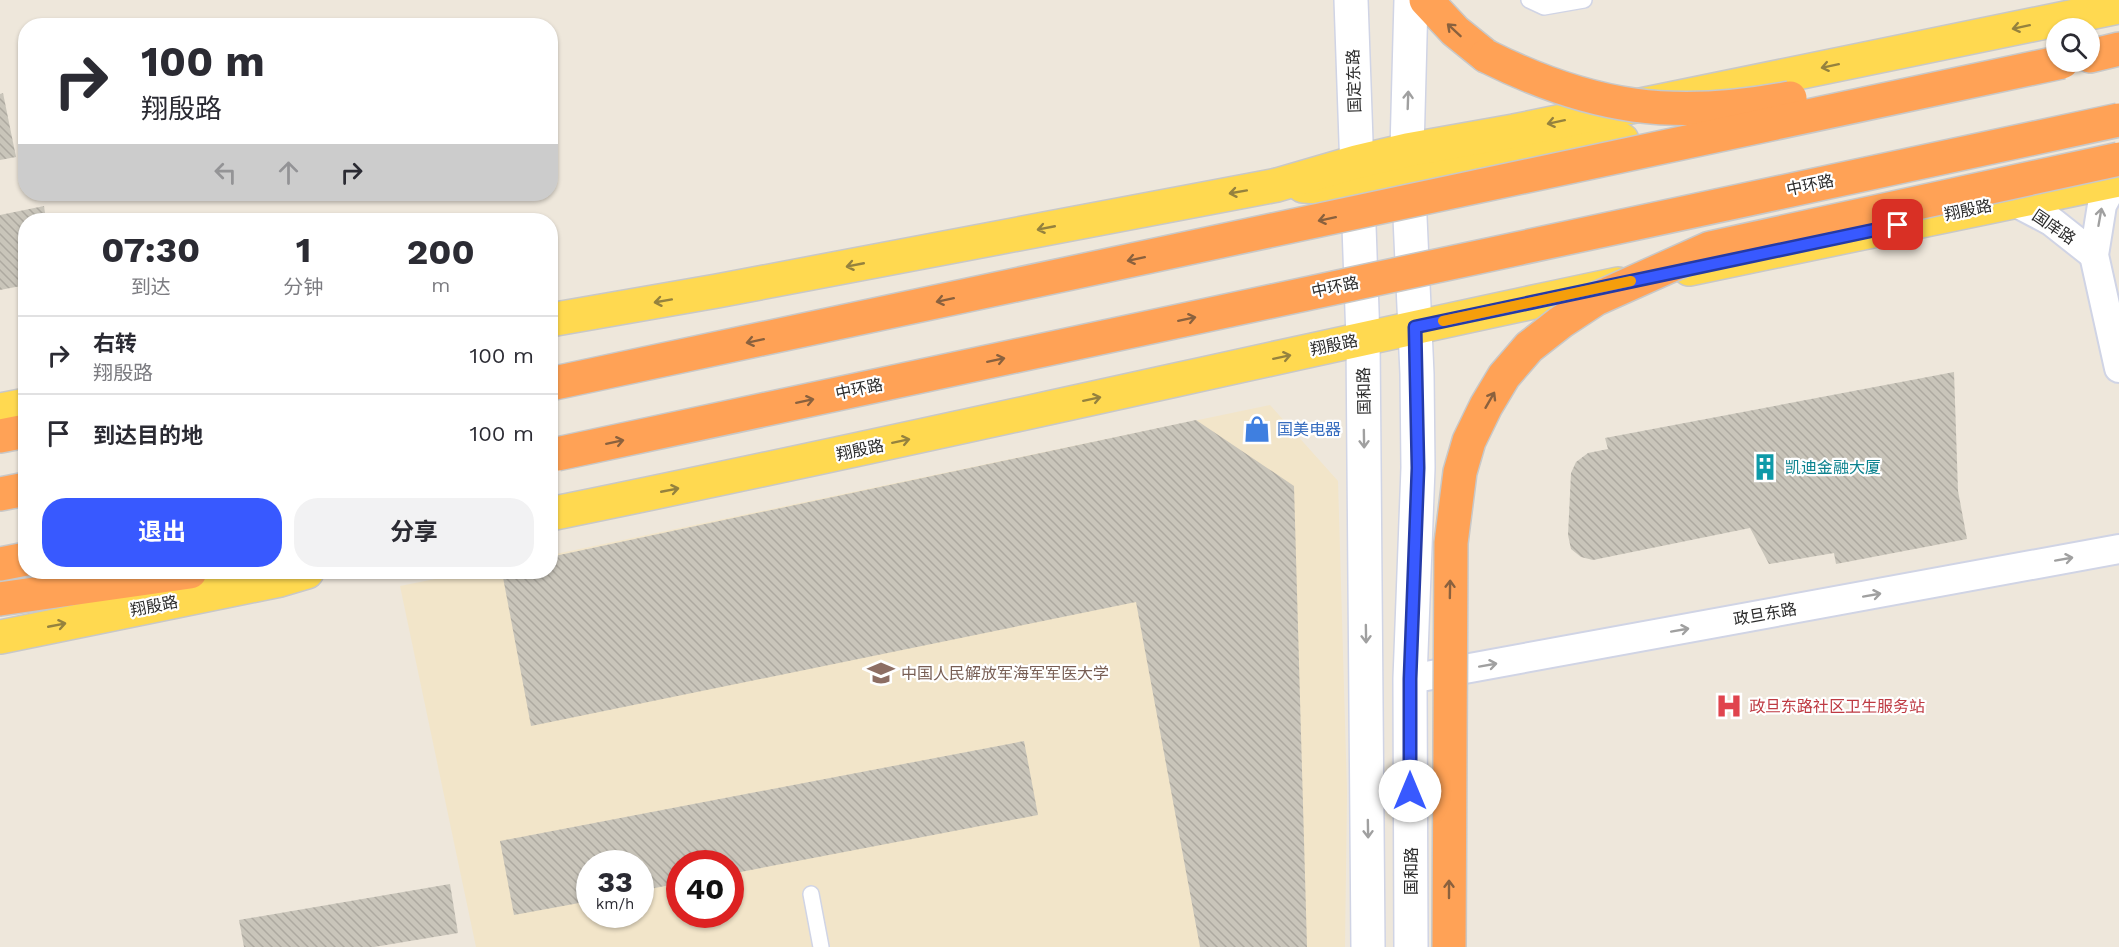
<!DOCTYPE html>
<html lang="zh">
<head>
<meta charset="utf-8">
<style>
	:root { --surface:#fff; --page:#f2f2f3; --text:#2b2b33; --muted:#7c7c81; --line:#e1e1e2; --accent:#3859ff }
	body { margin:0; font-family:"Work Sans","Noto Sans SC",sans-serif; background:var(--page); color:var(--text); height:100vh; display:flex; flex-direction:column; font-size:22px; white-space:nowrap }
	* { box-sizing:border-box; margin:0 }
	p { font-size:20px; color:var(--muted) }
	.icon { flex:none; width:33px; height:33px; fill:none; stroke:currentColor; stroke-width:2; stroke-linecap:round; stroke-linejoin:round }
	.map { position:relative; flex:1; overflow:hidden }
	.panel { position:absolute; left:18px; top:213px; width:540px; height:366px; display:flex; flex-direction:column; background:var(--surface); border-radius:24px; box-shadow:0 2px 4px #0004 }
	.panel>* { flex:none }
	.top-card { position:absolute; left:18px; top:18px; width:540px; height:183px; border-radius:24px; box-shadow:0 2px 4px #0004; background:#fff; color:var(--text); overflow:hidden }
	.controls { position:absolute; left:2046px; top:18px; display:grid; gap:12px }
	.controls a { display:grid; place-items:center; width:54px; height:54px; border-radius:50%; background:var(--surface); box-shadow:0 2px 4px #0004; font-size:30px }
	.speed { position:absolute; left:576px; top:850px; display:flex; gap:12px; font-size:30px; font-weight:700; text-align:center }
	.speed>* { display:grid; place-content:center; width:78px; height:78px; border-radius:50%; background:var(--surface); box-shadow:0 2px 4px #0004; line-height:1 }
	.speed small { font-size:15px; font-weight:400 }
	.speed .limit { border:9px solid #d22; background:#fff; color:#111 }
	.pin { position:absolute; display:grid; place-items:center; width:51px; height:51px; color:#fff; margin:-26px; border-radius:12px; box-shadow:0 3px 9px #0006 }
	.me { position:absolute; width:66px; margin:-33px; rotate:0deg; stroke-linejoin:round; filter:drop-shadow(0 0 4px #0008) }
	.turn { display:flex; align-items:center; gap:21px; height:126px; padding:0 24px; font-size:27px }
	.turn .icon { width:78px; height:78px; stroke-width:2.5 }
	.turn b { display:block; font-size:42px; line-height:51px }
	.lanes { display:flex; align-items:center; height:57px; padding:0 24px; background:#0003; justify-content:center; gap:30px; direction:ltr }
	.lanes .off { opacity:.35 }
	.eta { display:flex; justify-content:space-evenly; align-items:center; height:102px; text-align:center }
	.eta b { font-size:36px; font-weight:700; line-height:42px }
	.cta { display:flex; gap:12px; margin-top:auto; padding:12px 24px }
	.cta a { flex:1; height:69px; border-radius:24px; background:var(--accent); color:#fff; font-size:24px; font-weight:700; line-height:69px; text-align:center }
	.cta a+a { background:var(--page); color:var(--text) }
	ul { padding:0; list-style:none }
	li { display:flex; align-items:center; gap:18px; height:78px; padding:0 24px; border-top:2px solid var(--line) }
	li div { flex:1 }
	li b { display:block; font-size:22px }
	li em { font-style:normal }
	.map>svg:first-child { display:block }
	.education { fill:#f2e5c9; fill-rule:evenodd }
	.building { fill:url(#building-back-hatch) }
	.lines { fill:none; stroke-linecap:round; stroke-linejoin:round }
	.lane-casing { stroke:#d0d4e5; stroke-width:18 }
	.street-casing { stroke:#d0d4e5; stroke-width:32 }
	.secondary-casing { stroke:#d0d4e5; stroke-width:36 }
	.primary-casing { stroke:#c8c8c8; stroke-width:36 }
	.highway-casing { stroke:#c8c8c8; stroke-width:36 }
	.lane { stroke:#fff; stroke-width:15 }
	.street { stroke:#fff; stroke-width:28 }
	.secondary { stroke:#fff; stroke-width:33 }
	.primary { stroke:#ffd950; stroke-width:33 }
	.highway { stroke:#ffa256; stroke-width:33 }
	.highway-bridge-casing { stroke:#c8c8c8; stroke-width:36; stroke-linecap:butt }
	.highway-bridge { stroke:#ffa256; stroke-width:33 }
	.oneway { stroke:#95823e }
	.oneway2 { stroke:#8a613e }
	.oneway3 { stroke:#a0a0a0 }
	.route-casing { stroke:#243aa6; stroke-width:15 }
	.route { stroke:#3859ff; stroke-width:10 }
	.slow { stroke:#f59e0b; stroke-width:10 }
	.labels { text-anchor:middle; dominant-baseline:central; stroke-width:4.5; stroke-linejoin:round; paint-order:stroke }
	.street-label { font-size:16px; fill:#2b2b2b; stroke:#fff }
	.shop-label { font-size:16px; fill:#366cbe; stroke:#fff; text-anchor:start }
	.culture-label { font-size:16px; fill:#0d838f; stroke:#fff; text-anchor:start }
	.education-label { font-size:16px; fill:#785e54; stroke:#fff; text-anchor:start }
	.health-label { font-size:16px; fill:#be3a42; stroke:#fff; text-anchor:start }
</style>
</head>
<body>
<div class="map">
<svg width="2119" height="947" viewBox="0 0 2119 947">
	<defs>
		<pattern id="building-back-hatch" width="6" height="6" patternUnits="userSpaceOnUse" patternTransform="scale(1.5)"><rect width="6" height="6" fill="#c9c5ba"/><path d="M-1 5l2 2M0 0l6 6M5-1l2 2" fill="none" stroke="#ada9a0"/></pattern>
	</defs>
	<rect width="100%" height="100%" fill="#eee7db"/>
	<path class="education" d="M1270,405L1338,481L1347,791L1345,947H476L400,586L470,572H550L551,555ZM590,864H640V915H590ZM680,864H730V915H680Z"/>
	<g class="building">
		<polygon points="3,93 16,157 0,160 0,94"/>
		<polygon points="44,206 46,220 26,220 26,285 0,290 0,215"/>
		<polygon points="1954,372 1958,491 1967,539 1836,564 1834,553 1769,564 1750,528 1593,560 1581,557 1571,549 1568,535 1571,473 1576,462 1588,453 1608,449 1605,438"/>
		<polygon points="1196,420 1294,486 1307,947 1200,947 1136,602 531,726 502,572 550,572 550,557"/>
		<polygon points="1024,741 1038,815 730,874 730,864 680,864 680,883 640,891 640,864 590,864 590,901 514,915 500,841"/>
		<polygon points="450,884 458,933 374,947 244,947 239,920"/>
	</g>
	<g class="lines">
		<defs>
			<g id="lane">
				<polyline points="1529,0 1544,7 1584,0"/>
				<polyline points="811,894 821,947"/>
			</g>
			<g id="street">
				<polyline points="2115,181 2102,205 2094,255 2119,368"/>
				<polyline points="2013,201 2051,221 2094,255"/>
				<polyline points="1410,679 2119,549"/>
			</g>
			<g id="secondary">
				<polyline points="1351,0 1363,339 1368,947"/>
				<polyline points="1411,947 1410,679 1418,468 1417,374 1407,150 1411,0"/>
			</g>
			<g id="primary">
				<polyline points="1303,186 1357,189 1622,140"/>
				<polyline points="1689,269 2119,180"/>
				<polyline points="550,320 717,291 1277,185 1356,162 1407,150 1514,131 2119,7"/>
				<polyline points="0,410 26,405"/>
				<path d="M550,514C907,442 1262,359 1618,284"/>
				<polyline points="0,637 280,580 307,572"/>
			</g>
			<g id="highway">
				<polyline points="1426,0 1455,31 1486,56"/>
				<polyline points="2090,56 2119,49"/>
				<polyline points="0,436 26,431"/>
				<polyline points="0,494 26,489"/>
				<polyline points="0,564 26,559"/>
				<polyline points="0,599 190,572"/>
			</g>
		</defs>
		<use href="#lane" class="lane-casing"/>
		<use href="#street" class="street-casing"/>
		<use href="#secondary" class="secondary-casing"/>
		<use href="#primary" class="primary-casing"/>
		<use href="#highway" class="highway-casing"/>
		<use href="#lane" class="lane"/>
		<use href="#street" class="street"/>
		<use href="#secondary" class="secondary"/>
		<use href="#primary" class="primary"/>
		<use href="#highway" class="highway"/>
		<defs>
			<g id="highway-bridge">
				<path d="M1486,56C1592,109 1674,120 1790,98"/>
				<polyline points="550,384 2062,62"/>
				<polyline points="557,454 2119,120"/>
				<polyline points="1449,947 1451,543 1460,472 1469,441 1486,406 1504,376 1529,347 1561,322 1596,299 1710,248 2119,159"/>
			</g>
		</defs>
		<use href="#highway-bridge" class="highway-bridge-casing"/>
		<use href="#highway-bridge" class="highway-bridge"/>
	</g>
	<defs><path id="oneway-shaft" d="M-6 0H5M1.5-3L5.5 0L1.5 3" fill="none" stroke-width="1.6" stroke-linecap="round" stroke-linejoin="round" transform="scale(1.5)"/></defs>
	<g class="oneway">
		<use href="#oneway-shaft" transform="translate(2021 27) rotate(168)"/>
		<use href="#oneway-shaft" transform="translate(1830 66) rotate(168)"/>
		<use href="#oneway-shaft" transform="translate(1556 122) rotate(168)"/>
		<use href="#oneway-shaft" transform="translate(1238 192) rotate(170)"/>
		<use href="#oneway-shaft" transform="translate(1046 228) rotate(169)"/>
		<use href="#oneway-shaft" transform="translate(855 265) rotate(169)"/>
		<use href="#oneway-shaft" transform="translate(663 301) rotate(170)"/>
		<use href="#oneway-shaft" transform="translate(1282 357) rotate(-12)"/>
		<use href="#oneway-shaft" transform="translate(1092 399) rotate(-12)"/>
		<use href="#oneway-shaft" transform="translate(901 441) rotate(-12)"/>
		<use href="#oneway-shaft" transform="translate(670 490) rotate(-11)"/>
		<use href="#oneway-shaft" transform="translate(57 625) rotate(-11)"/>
	</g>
	<g class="oneway2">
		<use href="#oneway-shaft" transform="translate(1454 30) rotate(-137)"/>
		<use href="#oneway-shaft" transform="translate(1327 219) rotate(168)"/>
		<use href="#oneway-shaft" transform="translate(1136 259) rotate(168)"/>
		<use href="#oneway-shaft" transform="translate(945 300) rotate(168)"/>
		<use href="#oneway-shaft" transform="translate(1187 319) rotate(-12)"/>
		<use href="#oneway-shaft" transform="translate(755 341) rotate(168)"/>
		<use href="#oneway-shaft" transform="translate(996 360) rotate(-12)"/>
		<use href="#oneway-shaft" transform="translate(1490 400) rotate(-60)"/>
		<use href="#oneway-shaft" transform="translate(805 401) rotate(-12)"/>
		<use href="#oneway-shaft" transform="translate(615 442) rotate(-12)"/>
		<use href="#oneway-shaft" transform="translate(1450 589) rotate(-89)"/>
		<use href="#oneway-shaft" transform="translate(1449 889) rotate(-90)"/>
	</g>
	<g class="oneway3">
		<use href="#oneway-shaft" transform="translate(1408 100) rotate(-88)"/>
		<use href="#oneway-shaft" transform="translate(2100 217) rotate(-80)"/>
		<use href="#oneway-shaft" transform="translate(1364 439) rotate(89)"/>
		<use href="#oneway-shaft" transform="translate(2064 559) rotate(-10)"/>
		<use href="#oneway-shaft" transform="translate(1872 595) rotate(-10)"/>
		<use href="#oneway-shaft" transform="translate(1680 630) rotate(-10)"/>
		<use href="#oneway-shaft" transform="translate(1366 634) rotate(89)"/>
		<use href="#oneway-shaft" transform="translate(1488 665) rotate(-10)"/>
		<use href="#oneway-shaft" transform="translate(1368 829) rotate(89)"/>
	</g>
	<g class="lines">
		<defs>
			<polyline id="route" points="1410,791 1410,679 1418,468 1415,327 1898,225"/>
		</defs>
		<use href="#route" class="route-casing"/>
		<use href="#route" class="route"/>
		<polyline class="slow" points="1443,321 1631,281"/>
	</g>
	<defs>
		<symbol id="shop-bare" viewBox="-9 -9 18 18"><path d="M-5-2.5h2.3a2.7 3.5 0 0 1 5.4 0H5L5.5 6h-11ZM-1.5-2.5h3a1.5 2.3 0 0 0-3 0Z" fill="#3f7fe0" stroke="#fff" stroke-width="2.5" paint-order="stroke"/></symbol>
		<symbol id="building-bare" viewBox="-9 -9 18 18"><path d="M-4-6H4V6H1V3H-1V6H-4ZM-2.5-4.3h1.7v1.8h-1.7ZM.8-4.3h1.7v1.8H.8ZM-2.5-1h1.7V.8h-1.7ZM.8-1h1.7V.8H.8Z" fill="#0f9aa8" stroke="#fff" stroke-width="2.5" paint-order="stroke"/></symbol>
		<symbol id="university-bare" viewBox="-9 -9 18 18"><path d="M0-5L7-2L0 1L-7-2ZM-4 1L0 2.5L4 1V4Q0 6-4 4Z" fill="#8d6e63" stroke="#fff" stroke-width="2.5" paint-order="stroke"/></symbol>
		<symbol id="hospital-bare" viewBox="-9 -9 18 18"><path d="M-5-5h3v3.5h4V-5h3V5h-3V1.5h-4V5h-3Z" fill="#e0444e" stroke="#fff" stroke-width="2.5" paint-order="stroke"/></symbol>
	</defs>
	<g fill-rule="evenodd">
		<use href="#shop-bare" x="1238" y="410" width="38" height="38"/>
		<use href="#building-bare" x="1746" y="448" width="38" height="38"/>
		<use href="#university-bare" x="862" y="654" width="38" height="38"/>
		<use href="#hospital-bare" x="1710" y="687" width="38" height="38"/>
	</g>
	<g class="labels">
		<g class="street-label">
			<text transform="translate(1354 81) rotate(-92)">国定东路</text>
			<text transform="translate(1810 185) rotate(-12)">中环路</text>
			<text transform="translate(1968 210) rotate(-12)">翔殷路</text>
			<text transform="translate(2054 227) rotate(34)">国庠路</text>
			<text transform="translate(1335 287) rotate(-12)">中环路</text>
			<text transform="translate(1334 345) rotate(-12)">翔殷路</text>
			<text transform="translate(859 389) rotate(-12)">中环路</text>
			<text transform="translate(1364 391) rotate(-91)">国和路</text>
			<text transform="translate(860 450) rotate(-12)">翔殷路</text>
			<text transform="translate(154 606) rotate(-11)">翔殷路</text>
			<text transform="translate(1765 614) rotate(-10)">政旦东路</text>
			<text transform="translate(1411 871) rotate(-90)">国和路</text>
		</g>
		<g class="shop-label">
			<text x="1277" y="429">国美电器</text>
		</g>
		<g class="culture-label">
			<text x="1785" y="467">凯迪金融大厦</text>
		</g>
		<g class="education-label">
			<text x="901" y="673">中国人民解放军海军军医大学</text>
		</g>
		<g class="health-label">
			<text x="1749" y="706">政旦东路社区卫生服务站</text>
		</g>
	</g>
</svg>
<div class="controls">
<a><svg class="icon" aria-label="search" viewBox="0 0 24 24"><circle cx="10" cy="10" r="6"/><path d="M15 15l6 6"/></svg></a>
</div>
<div class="speed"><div>33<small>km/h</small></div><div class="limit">40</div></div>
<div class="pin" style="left:1898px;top:225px;background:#d93025"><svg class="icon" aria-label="arrive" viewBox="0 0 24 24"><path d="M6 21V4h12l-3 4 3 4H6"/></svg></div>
<svg class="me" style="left:1410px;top:791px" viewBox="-20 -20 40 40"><circle r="19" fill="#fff"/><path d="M0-13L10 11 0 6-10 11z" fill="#3859ff"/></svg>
<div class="top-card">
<div class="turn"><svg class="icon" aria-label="right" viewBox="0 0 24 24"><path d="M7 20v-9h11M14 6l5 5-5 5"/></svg><div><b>100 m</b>翔殷路</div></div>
<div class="lanes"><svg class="icon off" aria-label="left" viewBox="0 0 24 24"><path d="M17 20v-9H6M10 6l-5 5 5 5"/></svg><svg class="icon off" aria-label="ahead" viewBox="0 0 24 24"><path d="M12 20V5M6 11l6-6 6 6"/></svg><svg class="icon" aria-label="right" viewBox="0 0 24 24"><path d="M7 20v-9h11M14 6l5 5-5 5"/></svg></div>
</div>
<section class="panel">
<div class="eta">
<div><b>07:30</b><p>到达</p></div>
<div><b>1</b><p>分钟</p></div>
<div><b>200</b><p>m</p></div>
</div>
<ul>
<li><svg class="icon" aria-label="right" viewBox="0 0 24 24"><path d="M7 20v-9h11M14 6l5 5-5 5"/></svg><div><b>右转</b><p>翔殷路</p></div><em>100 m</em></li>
<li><svg class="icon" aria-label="arrive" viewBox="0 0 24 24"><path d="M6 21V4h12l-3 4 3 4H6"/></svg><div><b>到达目的地</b></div><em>100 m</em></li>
</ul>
<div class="cta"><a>退出</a><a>分享</a></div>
</section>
</div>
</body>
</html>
